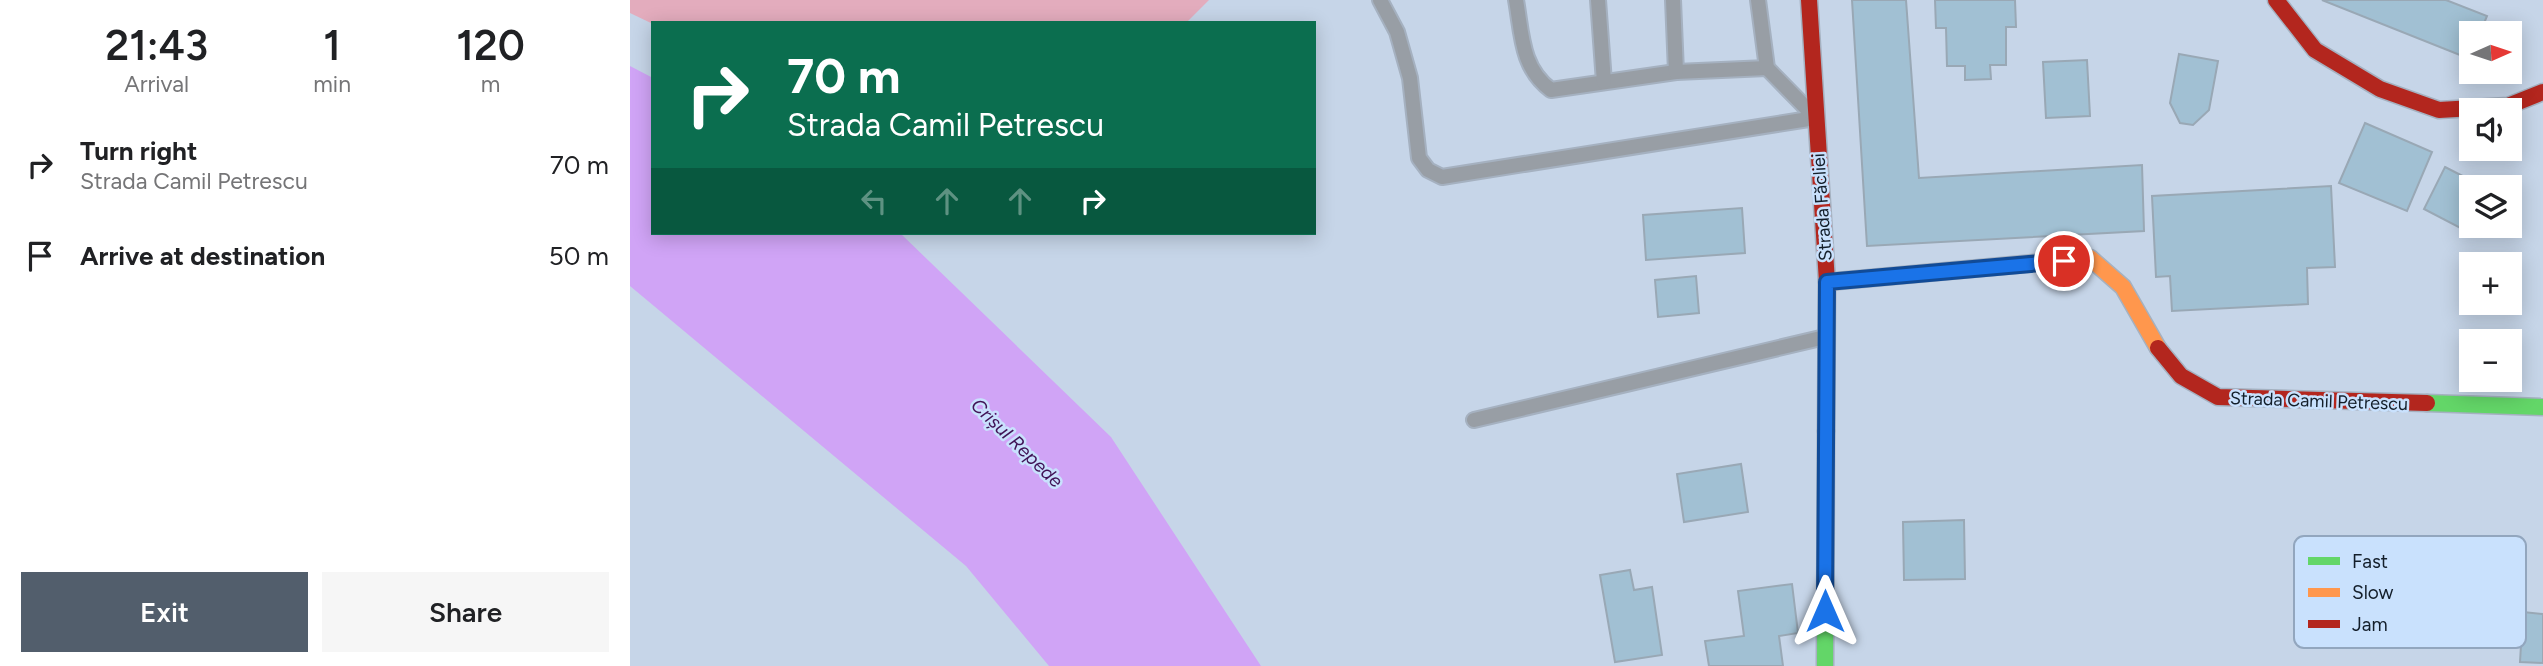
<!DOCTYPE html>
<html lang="en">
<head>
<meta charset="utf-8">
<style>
	:root { --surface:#fff; --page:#f6f6f6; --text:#202124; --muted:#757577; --accent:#525e6c }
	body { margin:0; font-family:Figtree,sans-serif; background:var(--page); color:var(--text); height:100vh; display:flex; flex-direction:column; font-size:26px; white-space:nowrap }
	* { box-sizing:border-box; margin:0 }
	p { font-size:23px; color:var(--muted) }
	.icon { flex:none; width:38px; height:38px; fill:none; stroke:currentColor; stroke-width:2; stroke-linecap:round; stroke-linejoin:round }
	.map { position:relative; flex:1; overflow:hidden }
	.details { display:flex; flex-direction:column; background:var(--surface); width:630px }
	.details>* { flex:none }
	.banner { position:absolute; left:21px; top:21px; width:665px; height:214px; border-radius:0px; box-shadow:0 4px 18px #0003; background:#0b6e4f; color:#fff; overflow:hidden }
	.needle { width:46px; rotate:87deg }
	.controls { position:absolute; left:1829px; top:21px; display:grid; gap:14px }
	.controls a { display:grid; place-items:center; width:63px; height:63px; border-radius:0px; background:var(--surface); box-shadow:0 4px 18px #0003; font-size:35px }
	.pin { position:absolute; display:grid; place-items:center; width:60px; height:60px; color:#fff; margin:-30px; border:4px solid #fff; border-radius:50%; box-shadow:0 2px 7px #0007 }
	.me { position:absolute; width:77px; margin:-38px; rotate:0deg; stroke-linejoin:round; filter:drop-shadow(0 0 5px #0008) }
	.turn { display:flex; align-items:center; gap:24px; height:147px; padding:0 21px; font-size:32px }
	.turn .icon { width:91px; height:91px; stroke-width:2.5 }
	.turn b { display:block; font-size:49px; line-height:60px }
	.lanes { display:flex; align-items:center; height:66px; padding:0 21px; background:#0003; justify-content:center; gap:35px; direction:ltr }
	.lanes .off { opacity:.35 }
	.eta { display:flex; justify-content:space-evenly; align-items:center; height:119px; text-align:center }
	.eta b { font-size:42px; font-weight:600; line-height:49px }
	.primary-button { display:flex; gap:14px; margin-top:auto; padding:14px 21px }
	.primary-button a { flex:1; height:80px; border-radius:0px; background:var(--accent); color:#fff; font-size:28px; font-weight:600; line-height:80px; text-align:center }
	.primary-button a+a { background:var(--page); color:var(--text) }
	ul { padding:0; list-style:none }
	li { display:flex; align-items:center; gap:21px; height:91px; padding:0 21px }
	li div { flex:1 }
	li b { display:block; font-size:26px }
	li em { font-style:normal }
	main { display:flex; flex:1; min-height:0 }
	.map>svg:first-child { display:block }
	.green { fill:#e3acbd }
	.water { fill:#d0a4f6 }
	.building { fill:#a1c0d3; stroke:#99a8b5; stroke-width:2 }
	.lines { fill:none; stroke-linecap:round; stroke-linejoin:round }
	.lane-casing { stroke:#a5b1c0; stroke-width:18 }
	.fast-casing { stroke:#a5b1c0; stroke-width:19 }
	.slow-casing { stroke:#a5b1c0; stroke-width:19 }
	.jam-casing { stroke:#a5b1c0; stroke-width:19 }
	.lane { stroke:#989ea5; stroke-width:14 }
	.fast { stroke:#63d668; stroke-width:16 }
	.slow { stroke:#ff974d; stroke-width:16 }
	.jam { stroke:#b3261e; stroke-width:16 }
	.route-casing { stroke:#114b97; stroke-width:18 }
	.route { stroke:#1a73e8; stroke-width:12 }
	.labels { text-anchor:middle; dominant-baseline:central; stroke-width:5; stroke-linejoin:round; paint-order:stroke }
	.street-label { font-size:18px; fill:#131e2a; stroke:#c9e1fd }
	.water-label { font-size:19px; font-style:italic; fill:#411356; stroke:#c9e1fd }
	.key { fill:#c9e1fd; stroke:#92a6be; stroke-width:2 }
	.key-label { font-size:19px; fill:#131e2a }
</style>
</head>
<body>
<main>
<section class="details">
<div class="eta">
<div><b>21:43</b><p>Arrival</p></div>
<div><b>1</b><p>min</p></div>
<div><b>120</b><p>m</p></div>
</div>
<ul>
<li><svg class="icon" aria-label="right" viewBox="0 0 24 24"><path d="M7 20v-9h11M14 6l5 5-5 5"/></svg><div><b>Turn right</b><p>Strada Camil Petrescu</p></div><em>70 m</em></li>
<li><svg class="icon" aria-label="arrive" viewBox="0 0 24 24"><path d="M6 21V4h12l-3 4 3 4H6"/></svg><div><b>Arrive at destination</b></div><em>50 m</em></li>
</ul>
<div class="primary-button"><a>Exit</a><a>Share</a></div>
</section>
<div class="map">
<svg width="1913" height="666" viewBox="0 0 1913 666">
	<rect width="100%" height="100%" fill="#c6d5e8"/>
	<polygon class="green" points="0,0 579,0 556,23 23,24 0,13"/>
	<polygon class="water" points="0,66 23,78 23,233 270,233 481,437 631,666 419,666 336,566 0,286"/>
	<g class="building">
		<polygon points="1222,0 1276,0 1289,178 1512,165 1514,231 1237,246"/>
		<polygon points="1305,0 1385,0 1386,27 1376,27 1376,65 1360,65 1361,79 1335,80 1335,66 1317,66 1316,28 1306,28"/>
		<polygon points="1692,0 1816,0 1857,16 1850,33 1841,33 1840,59"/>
		<polygon points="1549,54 1588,61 1579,110 1563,125 1550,123 1540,103"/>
		<polygon points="1457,60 1460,116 1416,118 1413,62"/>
		<polygon points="1735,123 1802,152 1777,211 1709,183"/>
		<polygon points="1815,167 1854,187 1841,187 1841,226 1844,226 1840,233 1794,209"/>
		<polygon points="1701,186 1705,267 1677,268 1678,304 1542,311 1540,276 1526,277 1522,196"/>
		<polygon points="1112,208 1115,253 1016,260 1013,215"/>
		<polygon points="1066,276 1069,313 1028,317 1025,280"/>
		<polygon points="1111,464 1118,512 1054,522 1047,474"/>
		<polygon points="1334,520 1335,579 1274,580 1273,522"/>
		<polygon points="1000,570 1004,590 1022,587 1032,655 985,662 970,575"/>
		<polygon points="1162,584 1168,633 1149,636 1153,666 1079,666 1075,641 1114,636 1108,591"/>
		<polygon points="1893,612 1913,614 1913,663 1890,662"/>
	</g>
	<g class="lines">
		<defs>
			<g id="lane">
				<polyline points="750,0 767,32 780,78 789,158 798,170 812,177 1185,118"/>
				<path d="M886,0C892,34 891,68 921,90L1046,72L1137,68"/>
				<polyline points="968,0 974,82"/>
				<polyline points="1043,0 1046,72"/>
				<polyline points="1128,0 1137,68 1180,112"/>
				<polyline points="844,420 1195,337"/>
			</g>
			<g id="fast">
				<polyline points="1797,403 1913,407"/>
				<polyline points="1195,666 1196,431"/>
			</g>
			<polyline id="slow" points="1197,282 1460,258 1493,287 1528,348"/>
			<g id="jam">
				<polyline points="1179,0 1197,282 1196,431"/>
				<polyline points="1646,0 1685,50 1750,89 1809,110 1878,106 1913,92"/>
				<polyline points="1528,348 1551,376 1588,397 1797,403"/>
			</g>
		</defs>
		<use href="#lane" class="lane-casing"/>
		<use href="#fast" class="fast-casing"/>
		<use href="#slow" class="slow-casing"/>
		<use href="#jam" class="jam-casing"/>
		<use href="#lane" class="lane"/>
		<use href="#fast" class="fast"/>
		<use href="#slow" class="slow"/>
		<use href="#jam" class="jam"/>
	</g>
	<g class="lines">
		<defs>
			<polyline id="route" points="1195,611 1197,282 1434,261"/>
		</defs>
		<use href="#route" class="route-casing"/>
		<use href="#route" class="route"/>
	</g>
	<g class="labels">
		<g class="street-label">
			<text transform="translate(1192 207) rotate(-94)">Strada Făcliei</text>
			<text transform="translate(1689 401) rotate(2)">Strada Camil Petrescu</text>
		</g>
		<g class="water-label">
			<text transform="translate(387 443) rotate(44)">Crișul Repede</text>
		</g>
	</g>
	<rect x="1664" y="536" width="232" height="112" rx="10" class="key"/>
	<rect x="1678" y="557" width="32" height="8" fill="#63d668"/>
	<rect x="1678" y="588" width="32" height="9" fill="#ff974d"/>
	<rect x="1678" y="620" width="32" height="8" fill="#b3261e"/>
	<g class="key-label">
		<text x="1722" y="568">Fast</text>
		<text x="1722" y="599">Slow</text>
		<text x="1722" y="631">Jam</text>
	</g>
</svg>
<div class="controls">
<a><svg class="needle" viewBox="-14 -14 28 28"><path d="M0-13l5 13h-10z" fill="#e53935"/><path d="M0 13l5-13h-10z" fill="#757577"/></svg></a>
<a><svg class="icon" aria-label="sound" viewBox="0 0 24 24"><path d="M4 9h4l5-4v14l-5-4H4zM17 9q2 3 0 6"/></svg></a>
<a><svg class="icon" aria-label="layers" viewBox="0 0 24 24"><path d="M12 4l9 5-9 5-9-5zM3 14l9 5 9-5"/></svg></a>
<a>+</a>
<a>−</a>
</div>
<div class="pin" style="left:1434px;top:261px;background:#d93025"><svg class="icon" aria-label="arrive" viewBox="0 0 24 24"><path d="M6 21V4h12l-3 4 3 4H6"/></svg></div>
<svg class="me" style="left:1195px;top:611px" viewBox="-20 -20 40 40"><path d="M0-17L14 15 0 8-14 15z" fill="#1a73e8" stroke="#fff" stroke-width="4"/></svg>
<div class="banner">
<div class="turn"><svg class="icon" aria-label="right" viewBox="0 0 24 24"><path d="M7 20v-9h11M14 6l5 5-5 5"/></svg><div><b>70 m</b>Strada Camil Petrescu</div></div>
<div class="lanes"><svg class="icon off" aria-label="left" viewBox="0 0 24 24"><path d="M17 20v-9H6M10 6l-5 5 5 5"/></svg><svg class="icon off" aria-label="ahead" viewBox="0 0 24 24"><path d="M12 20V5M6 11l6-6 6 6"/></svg><svg class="icon off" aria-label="ahead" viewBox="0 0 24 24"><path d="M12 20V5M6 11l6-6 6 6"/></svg><svg class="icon" aria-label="right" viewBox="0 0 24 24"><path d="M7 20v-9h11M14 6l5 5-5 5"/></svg></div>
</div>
</div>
</main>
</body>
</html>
